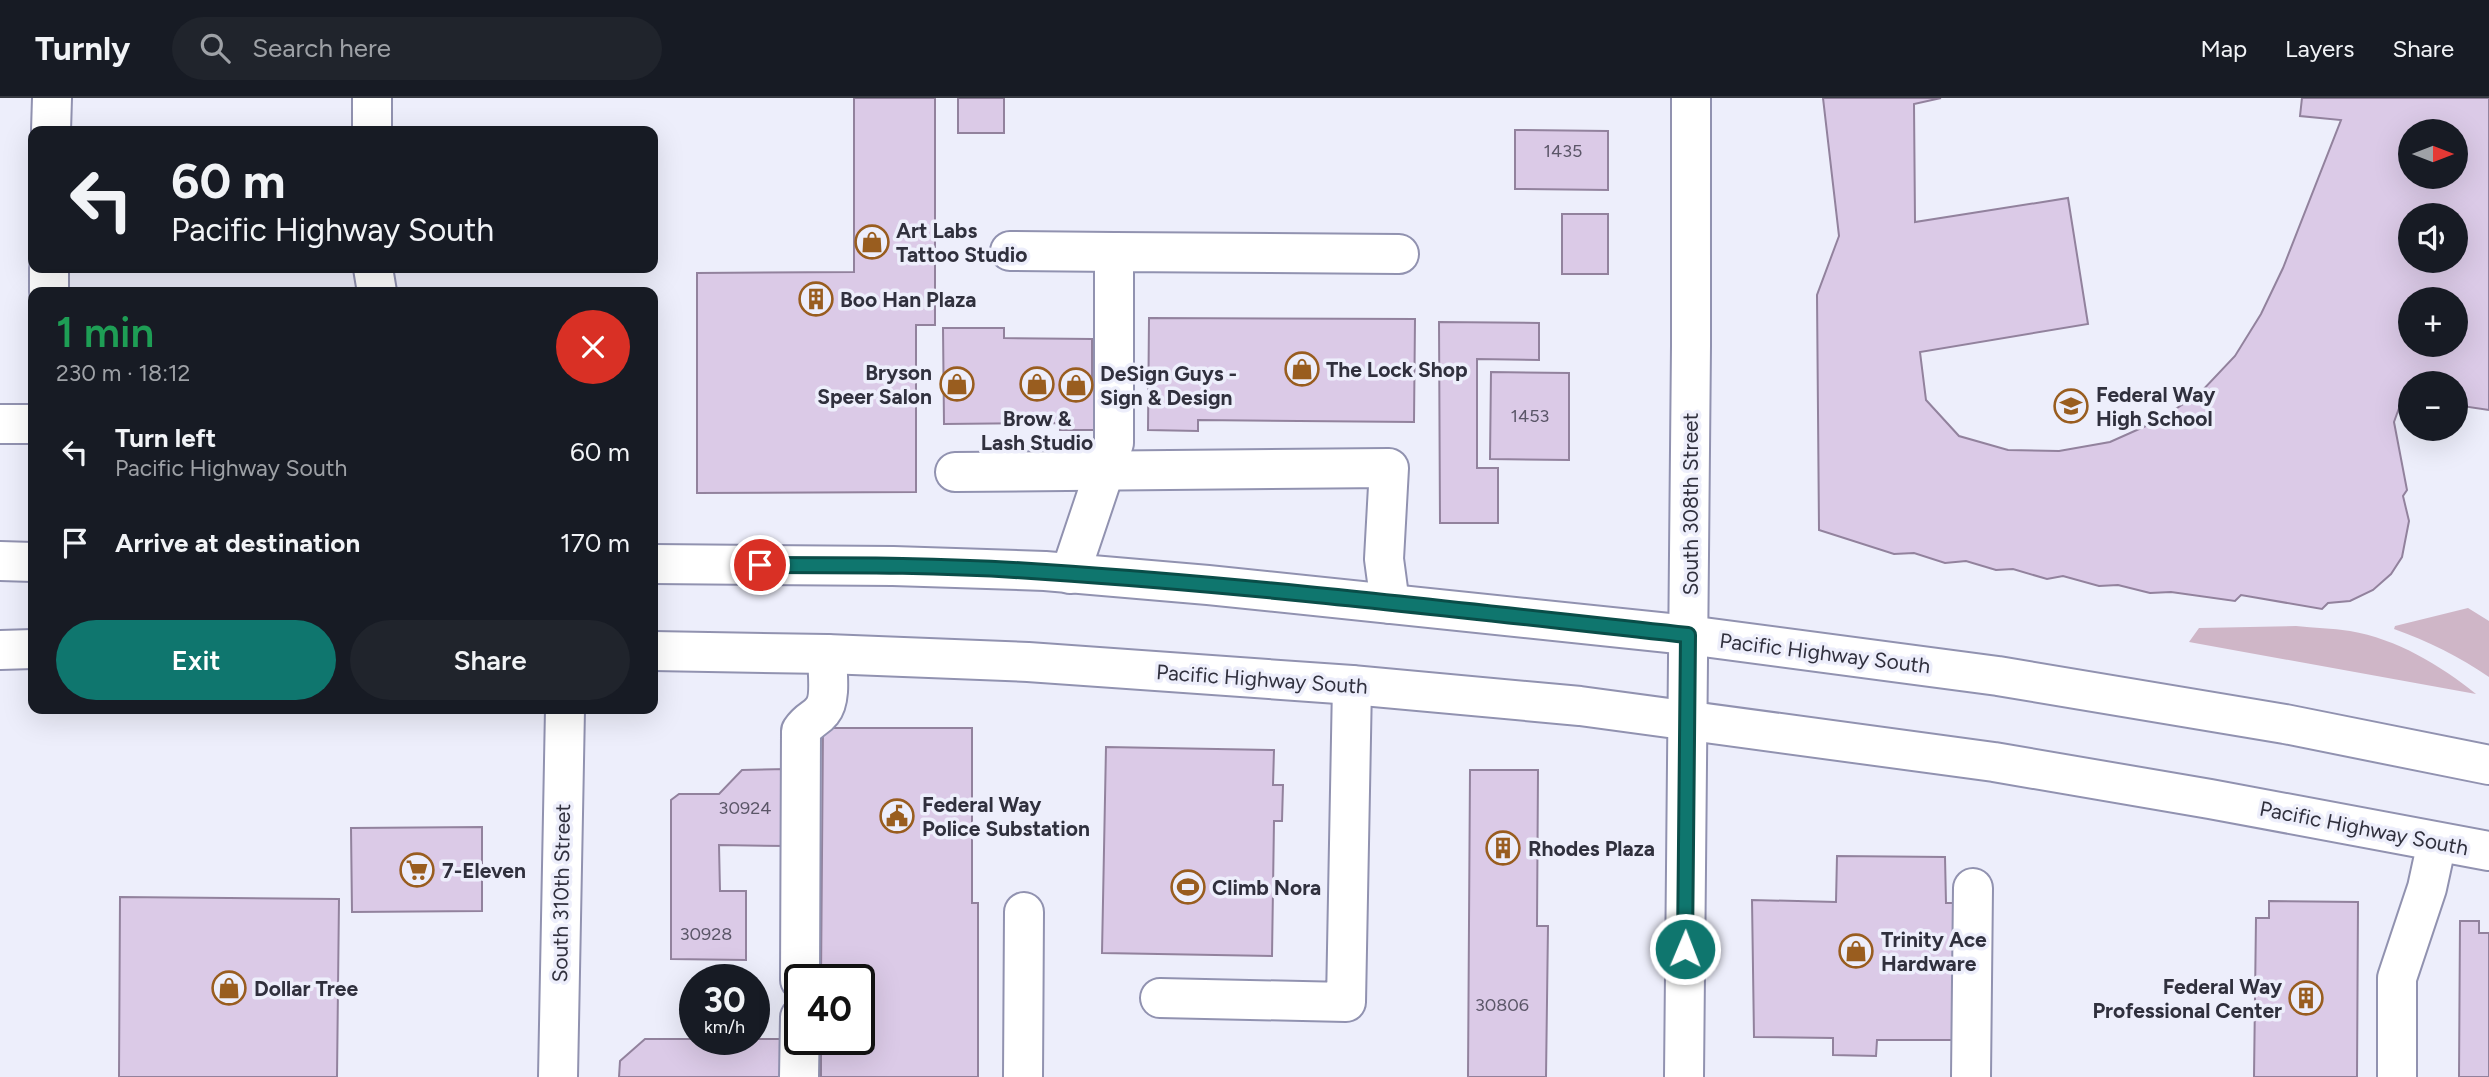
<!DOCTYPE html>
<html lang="en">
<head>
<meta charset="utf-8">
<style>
	:root { --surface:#171b24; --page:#20242c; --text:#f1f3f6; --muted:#9ea1a6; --line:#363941; --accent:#0f766e }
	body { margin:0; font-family:Figtree,sans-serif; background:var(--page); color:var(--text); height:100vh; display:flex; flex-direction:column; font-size:26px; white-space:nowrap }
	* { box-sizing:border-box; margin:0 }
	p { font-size:23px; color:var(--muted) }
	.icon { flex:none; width:38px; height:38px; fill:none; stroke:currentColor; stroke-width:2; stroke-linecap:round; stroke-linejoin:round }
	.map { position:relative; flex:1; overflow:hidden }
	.side { position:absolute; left:28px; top:189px; width:630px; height:427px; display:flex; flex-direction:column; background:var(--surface); border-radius:14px; box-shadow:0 7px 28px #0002 }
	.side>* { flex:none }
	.top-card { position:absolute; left:28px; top:28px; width:630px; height:147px; border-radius:14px; box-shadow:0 7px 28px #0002; background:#171b24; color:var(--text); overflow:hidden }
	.needle { width:46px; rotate:90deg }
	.buttons { position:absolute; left:2398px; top:21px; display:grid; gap:14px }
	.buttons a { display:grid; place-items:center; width:70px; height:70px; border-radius:50%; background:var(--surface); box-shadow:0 7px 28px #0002; font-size:35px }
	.speed { position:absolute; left:679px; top:866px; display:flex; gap:14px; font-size:35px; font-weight:700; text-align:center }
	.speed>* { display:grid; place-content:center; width:91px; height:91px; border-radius:50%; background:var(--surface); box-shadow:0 7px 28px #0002; line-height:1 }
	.speed small { font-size:18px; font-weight:400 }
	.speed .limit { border:4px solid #111; border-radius:10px; background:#fff; color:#111 }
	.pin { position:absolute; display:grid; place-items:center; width:60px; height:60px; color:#fff; margin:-30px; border:4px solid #fff; border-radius:50%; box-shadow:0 2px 7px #0007 }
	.me { position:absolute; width:77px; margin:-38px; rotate:1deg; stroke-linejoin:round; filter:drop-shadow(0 0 5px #0008) }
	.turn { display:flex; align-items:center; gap:24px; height:147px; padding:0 28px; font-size:32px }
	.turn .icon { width:91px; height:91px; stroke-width:2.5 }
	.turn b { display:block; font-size:49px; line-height:60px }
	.round { display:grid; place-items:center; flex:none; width:74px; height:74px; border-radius:37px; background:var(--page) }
	.summary { display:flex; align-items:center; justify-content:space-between; height:119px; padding:0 28px }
	h1 { font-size:42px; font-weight:600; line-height:52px; color:#1e9e55 }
	.cta { display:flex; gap:14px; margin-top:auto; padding:14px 28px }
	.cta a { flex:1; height:80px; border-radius:42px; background:var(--accent); color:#fff; font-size:28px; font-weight:600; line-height:80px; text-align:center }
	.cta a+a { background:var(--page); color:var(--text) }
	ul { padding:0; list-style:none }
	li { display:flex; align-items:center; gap:21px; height:91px; padding:0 28px }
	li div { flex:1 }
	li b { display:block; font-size:26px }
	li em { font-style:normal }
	header { display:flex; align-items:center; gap:42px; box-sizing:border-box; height:98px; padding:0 35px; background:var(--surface); border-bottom:2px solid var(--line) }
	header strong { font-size:33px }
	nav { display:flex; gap:38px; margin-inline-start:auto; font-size:24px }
	.search { width:490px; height:63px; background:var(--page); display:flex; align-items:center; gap:18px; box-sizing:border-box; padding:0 24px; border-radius:38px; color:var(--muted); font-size:26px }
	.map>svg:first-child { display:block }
	.green { fill:#cfb6c7 }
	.building { fill:#dbcae7; stroke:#92829d; stroke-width:2; fill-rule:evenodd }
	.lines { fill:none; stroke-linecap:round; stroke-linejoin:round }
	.minor-casing { stroke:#9192b0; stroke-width:42 }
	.major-casing { stroke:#9192b0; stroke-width:42 }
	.minor { stroke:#fff; stroke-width:38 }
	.major { stroke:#fff; stroke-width:38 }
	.route-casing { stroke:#0a4d48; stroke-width:18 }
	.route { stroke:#0f766e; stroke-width:12 }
	.labels { text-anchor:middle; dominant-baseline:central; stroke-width:7; stroke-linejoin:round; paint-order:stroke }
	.number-label { font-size:18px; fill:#5b5668 }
	.poi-label { font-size:21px; font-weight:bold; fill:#30303d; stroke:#edeefb; text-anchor:start }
	.street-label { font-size:21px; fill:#30303d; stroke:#edeefb }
</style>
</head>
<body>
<header>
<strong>Turnly</strong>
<div class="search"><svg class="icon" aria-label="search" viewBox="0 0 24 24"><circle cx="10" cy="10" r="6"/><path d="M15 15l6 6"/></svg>Search here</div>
<nav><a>Map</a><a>Layers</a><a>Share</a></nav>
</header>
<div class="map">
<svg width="2489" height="979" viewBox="0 0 2489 979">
	<rect width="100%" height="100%" fill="#edeefb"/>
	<g class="green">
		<path d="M2468,510L2489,523V579C2460,559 2428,543 2394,531L2395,528Z"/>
		<path d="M2296,528C2314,530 2332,530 2350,533C2397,541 2440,567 2476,596L2189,544L2199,530Z"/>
	</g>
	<g class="building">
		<polygon points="854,0 935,0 935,227 916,227 916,394 697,395 697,175 854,174"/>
		<rect x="958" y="0" width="46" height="35"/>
		<path d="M1823,0H1941L1914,6L1915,124L2068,100L2088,226L1920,254L1926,302L1959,338L2008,352L2059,353L2110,344L2157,323L2200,295L2235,258L2261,216L2283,170L2341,22L2300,18L2302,0H2489V312L2455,307V285H2410V300L2403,299L2394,324L2407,392L2403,398L2409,423L2402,459L2391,476L2373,492L2350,503L2328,505L2322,511L2241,497L2235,503L2171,494L2150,495L2118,487L2099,488L2063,478L2047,481L2013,471L1996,472L1966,463L1945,465L1914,455L1894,456L1819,432L1817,197L1839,138ZM2410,33H2455V79H2410ZM2410,117H2455V163H2410ZM2410,201H2455V247H2410Z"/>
		<polygon points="1515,32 1608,33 1608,92 1515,91"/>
		<rect x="1562" y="116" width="46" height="60"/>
		<polygon points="1149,220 1415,221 1414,324 1198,322 1198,333 1148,332"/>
		<polygon points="1439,224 1539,225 1539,262 1477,261 1477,370 1498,370 1498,425 1440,425"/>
		<polygon points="943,230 1004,230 1004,240 1092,241 1092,291 1101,291 1101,332 1060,332 1060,325 944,326"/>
		<polygon points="1491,274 1569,275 1569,362 1490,361"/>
		<polygon points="823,630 972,630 972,805 978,805 978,979 821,979 821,942 859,942 859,882 821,882"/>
		<polygon points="1106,649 1274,652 1273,687 1283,687 1282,723 1274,723 1272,858 1102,855"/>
		<polygon points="787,671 787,748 719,747 720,793 746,793 746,862 671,861 671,702 679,696 719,696 742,672"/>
		<polygon points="1470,672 1538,672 1537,828 1548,828 1546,979 1468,979"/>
		<polygon points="482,729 482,813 352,814 351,730"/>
		<polygon points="1837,758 1945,759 1946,805 1958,805 1962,942 1877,942 1876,958 1833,957 1833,940 1754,939 1752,802 1836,804"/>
		<polygon points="120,799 339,801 337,979 119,979"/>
		<polygon points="2269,803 2358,804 2357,979 2254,979 2256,820 2269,820"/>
		<polygon points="2460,823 2479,823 2479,835 2489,835 2489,979 2459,979"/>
		<polygon points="645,941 787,941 786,979 619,979 620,963"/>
	</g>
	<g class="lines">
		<defs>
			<g id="minor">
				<polyline points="372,0 372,33"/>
				<polyline points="51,33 52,0"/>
				<polyline points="1010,153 1114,154"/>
				<polyline points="373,170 377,194"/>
				<polyline points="49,194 49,170"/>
				<polyline points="0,326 33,326"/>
				<polyline points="955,374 1389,370 1384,461 1390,506"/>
				<polyline points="1070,476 1114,345 1114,154 1399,156"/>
				<path d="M800,882L801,633C809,621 815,622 822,613C832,601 827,572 827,556"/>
				<polyline points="1160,900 1346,904 1352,587"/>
				<polyline points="558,979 565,611"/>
				<polyline points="799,979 800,919"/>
				<polyline points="1023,979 1024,814"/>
				<polyline points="1684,979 1691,248 1691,0"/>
				<polyline points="1971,979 1973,790"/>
				<polyline points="2397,979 2397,880 2427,790 2437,744"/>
			</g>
			<g id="major">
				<polyline points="0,463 33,464"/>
				<polyline points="653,466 893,468 1045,473 1208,487 1688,537 1998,578 2285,626 2489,667"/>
				<polyline points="0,552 33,551"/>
				<polyline points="653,553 827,556 1028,564 1352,587 1580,608 1994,664 2210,701 2489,753"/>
			</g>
		</defs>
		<use href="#minor" class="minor-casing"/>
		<use href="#major" class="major-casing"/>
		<use href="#minor" class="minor"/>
		<use href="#major" class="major"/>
	</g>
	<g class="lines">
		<defs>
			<path id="route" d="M760,467C855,467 950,467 1046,474C1260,488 1475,514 1688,537L1685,851"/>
		</defs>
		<use href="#route" class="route-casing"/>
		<use href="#route" class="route"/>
	</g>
	<defs>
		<symbol id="shop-ring" viewBox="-11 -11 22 22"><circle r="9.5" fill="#edeefb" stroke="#995d1f" stroke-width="1.5"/><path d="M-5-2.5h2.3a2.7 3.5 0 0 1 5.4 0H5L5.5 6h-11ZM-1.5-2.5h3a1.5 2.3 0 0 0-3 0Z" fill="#995d1f"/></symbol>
		<symbol id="building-ring" viewBox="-11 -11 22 22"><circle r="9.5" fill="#edeefb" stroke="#995d1f" stroke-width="1.5"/><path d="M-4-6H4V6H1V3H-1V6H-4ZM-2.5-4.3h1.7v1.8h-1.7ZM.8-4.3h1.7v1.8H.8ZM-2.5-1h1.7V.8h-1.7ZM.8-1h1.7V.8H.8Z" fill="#995d1f"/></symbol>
		<symbol id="school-ring" viewBox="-11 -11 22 22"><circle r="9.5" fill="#edeefb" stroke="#995d1f" stroke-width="1.5"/><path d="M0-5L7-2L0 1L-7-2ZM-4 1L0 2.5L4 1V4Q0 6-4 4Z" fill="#995d1f"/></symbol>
		<symbol id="civic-ring" viewBox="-11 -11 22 22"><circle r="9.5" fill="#edeefb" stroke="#995d1f" stroke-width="1.5"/><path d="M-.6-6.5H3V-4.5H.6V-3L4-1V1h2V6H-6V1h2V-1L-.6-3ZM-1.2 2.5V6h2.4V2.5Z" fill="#995d1f"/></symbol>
		<symbol id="supermarket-ring" viewBox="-11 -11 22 22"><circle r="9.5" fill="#edeefb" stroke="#995d1f" stroke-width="1.5"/><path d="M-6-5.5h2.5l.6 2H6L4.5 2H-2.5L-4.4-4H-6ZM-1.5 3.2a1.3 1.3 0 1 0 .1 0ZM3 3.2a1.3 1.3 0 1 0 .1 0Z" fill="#995d1f"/></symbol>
		<symbol id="stadium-ring" viewBox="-11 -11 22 22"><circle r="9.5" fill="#edeefb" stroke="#995d1f" stroke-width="1.5"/><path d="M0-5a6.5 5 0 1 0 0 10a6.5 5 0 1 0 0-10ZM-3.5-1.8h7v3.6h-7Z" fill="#995d1f"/></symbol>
	</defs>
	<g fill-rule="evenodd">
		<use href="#shop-ring" x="853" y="125" width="38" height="38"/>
		<use href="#building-ring" x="797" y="182" width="38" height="38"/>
		<use href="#shop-ring" x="1283" y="252" width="38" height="38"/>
		<use href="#shop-ring" x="938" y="267" width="38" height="38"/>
		<use href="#shop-ring" x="1018" y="267" width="38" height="38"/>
		<use href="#shop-ring" x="1057" y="268" width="38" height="38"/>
		<use href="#school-ring" x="2052" y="289" width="38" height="38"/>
		<use href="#civic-ring" x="878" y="699" width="38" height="38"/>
		<use href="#building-ring" x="1484" y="731" width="38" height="38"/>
		<use href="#supermarket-ring" x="398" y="753" width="38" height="38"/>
		<use href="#stadium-ring" x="1169" y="770" width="38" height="38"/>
		<use href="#shop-ring" x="1837" y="834" width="38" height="38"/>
		<use href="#shop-ring" x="210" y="871" width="38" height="38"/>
		<use href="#building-ring" x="2287" y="881" width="38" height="38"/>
	</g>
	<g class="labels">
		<g class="number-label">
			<text x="1563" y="53">1435</text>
			<text x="1530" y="318">1453</text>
			<text x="745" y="710">30924</text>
			<text x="706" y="836">30928</text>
			<text x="1502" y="907">30806</text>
		</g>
		<g class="poi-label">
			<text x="896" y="132">Art Labs<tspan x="896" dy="24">Tattoo Studio</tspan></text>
			<text x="840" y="201">Boo Han Plaza</text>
			<text x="1326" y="271">The Lock Shop</text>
			<text x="932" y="274" text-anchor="end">Bryson<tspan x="932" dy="24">Speer Salon</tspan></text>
			<text x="1100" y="275">DeSign Guys -<tspan x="1100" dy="24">Sign &amp; Design</tspan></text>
			<text x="2096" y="296">Federal Way<tspan x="2096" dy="24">High School</tspan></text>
			<text x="1037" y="320" text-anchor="middle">Brow &amp;<tspan x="1037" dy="24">Lash Studio</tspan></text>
			<text x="922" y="706">Federal Way<tspan x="922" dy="24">Police Substation</tspan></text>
			<text x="1528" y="750">Rhodes Plaza</text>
			<text x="442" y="772">7-Eleven</text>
			<text x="1212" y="789">Climb Nora</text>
			<text x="1881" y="841">Trinity Ace<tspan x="1881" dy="24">Hardware</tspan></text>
			<text x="2282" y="888" text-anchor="end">Federal Way<tspan x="2282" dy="24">Professional Center</tspan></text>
			<text x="254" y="890">Dollar Tree</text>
		</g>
		<g class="street-label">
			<text transform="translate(1690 406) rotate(-90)">South 308th Street</text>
			<text transform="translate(1825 555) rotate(7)">Pacific Highway South</text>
			<text transform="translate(1262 581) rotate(4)">Pacific Highway South</text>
			<text transform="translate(2364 730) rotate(11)">Pacific Highway South</text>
			<text transform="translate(561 795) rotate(-89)">South 310th Street</text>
		</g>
	</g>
</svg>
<div class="buttons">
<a><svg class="needle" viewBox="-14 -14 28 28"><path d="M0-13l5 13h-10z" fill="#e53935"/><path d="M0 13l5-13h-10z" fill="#9ea1a6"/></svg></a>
<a><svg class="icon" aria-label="sound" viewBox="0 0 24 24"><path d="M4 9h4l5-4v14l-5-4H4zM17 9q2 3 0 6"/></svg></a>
<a>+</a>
<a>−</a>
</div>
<div class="speed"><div>30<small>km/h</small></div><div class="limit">40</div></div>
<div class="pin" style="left:760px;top:467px;background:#d93025"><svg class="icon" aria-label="arrive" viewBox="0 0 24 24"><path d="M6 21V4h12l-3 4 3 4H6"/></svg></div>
<svg class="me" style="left:1685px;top:851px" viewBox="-20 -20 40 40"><circle r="17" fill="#0f766e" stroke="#fff" stroke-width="3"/><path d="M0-11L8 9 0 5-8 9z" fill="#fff"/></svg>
<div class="top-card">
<div class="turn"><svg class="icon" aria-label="left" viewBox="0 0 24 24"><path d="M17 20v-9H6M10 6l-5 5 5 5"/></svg><div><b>60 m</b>Pacific Highway South</div></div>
</div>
<section class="side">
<div class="summary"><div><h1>1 min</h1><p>230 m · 18:12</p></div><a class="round" style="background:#d93025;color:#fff"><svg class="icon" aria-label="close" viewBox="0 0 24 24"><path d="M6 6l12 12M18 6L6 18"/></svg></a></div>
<ul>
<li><svg class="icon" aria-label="left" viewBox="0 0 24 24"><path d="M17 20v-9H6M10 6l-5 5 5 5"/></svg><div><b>Turn left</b><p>Pacific Highway South</p></div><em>60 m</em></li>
<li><svg class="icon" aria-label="arrive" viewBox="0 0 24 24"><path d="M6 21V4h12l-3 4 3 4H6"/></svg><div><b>Arrive at destination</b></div><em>170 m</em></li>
</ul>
<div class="cta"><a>Exit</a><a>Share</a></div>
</section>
</div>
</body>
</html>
